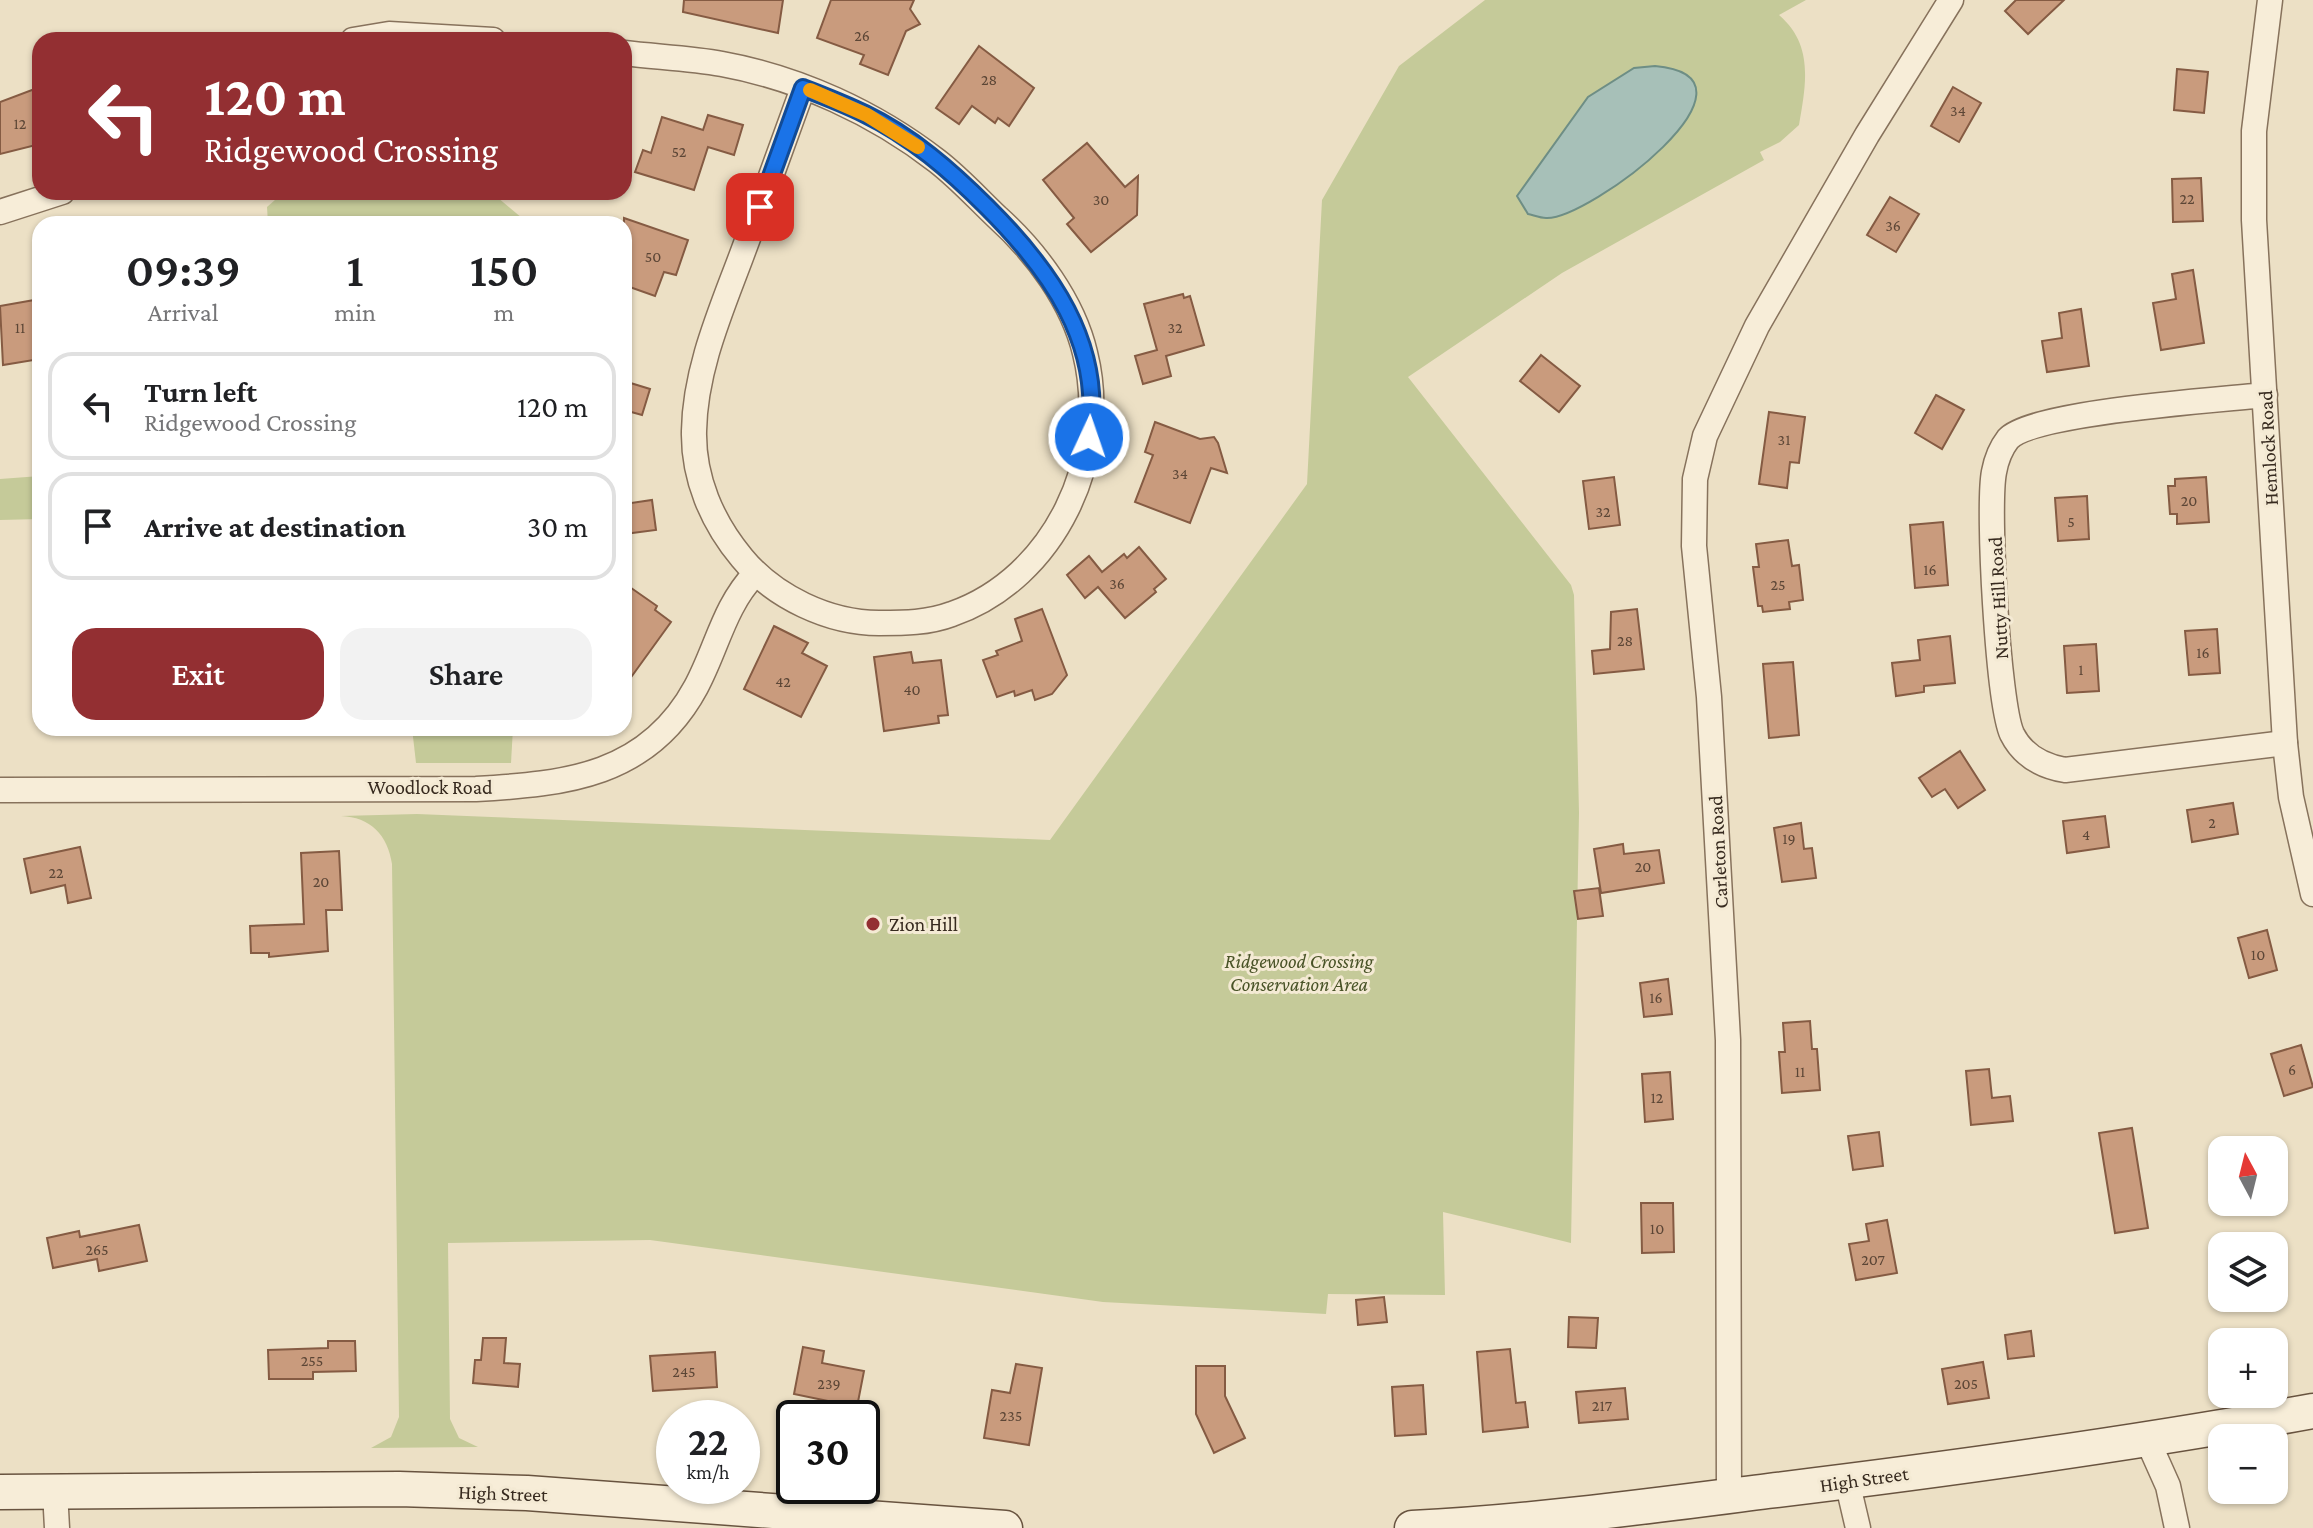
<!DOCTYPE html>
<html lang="en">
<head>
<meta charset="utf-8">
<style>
	:root { --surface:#fff; --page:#f2f2f2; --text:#202124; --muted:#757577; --line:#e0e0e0; --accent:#932f32 }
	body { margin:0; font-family:"Crimson Pro",serif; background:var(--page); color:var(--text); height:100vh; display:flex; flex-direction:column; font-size:30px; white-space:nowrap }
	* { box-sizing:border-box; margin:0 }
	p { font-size:26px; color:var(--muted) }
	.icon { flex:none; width:44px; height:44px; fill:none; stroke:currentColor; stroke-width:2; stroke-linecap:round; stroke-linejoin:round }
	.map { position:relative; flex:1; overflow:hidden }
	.panel { position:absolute; left:32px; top:216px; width:600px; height:520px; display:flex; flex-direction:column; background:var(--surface); border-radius:24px; box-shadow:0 2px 6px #0004 }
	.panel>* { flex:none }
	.top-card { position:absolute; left:32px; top:32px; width:600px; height:168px; border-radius:24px; box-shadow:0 2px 6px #0004; background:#932f32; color:#fff; overflow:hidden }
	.needle { width:52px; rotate:353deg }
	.fabs { position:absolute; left:2208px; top:1136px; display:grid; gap:16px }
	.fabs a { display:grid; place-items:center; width:80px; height:80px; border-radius:16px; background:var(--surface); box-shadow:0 2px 6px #0004; font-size:40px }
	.speed { position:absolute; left:656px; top:1400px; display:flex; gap:16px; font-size:40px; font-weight:700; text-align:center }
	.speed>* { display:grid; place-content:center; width:104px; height:104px; border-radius:50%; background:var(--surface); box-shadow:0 2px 6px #0004; line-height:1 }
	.speed small { font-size:20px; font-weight:400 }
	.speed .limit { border:4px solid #111; border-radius:12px; background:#fff; color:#111 }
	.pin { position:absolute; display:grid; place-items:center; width:68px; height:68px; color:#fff; margin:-34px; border-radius:16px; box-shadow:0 4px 12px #0006 }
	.me { position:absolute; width:88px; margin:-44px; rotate:3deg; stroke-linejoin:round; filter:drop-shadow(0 0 6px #0008) }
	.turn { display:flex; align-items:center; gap:28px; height:168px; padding:0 40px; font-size:36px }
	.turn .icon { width:104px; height:104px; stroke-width:2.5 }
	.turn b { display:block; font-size:56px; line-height:68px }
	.eta { display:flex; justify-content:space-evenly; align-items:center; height:136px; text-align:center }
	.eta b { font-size:48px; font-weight:600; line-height:56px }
	.button { display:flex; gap:16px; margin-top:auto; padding:16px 40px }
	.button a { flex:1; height:92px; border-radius:24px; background:var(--accent); color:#fff; font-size:32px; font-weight:600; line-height:92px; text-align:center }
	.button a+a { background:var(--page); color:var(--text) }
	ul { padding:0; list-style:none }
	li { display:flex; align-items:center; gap:24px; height:108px; margin:0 16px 12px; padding:0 24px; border:4px solid var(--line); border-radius:24px }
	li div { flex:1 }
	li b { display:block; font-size:30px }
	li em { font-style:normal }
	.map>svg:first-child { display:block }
	.green { fill:#c5ca99 }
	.water { fill:#a7c0b8; stroke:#6e8e85; stroke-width:2 }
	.building { fill:#c99b7d; stroke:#855b43; stroke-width:2 }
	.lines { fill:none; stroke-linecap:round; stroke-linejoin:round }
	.minor-casing { stroke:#87725c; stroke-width:27 }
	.secondary-casing { stroke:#68533f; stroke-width:37 }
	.minor { stroke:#f7edd8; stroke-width:24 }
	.secondary { stroke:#f7edd8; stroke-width:34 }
	.route-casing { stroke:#114b97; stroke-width:20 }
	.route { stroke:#1a73e8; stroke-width:14 }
	.slow { stroke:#f59e0b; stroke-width:14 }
	.poi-dot { fill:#932f32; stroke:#f4ead4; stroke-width:3 }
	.labels { text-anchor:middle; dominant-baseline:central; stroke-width:6; stroke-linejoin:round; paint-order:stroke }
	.number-label { font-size:16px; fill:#5c4636 }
	.street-label { font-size:20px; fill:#372a1f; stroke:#f4ead4 }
	.poi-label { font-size:20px; fill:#372a1f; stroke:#f4ead4; text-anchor:start }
	.park-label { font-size:20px; font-style:italic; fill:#495327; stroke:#f4ead4 }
</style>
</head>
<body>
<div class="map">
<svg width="2313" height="1528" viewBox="0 0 2313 1528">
	<rect width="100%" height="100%" fill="#ece0c5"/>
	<g class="green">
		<path d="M1485,0H1806L1779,15C1814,45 1806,84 1799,125L1780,142L1760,152L1764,160L1562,273L1408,377L1571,585L1574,595L1579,813L1571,1243L1443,1212L1445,1295L1328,1294L1326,1314L1103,1302L650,1240L448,1243L450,1419L459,1438L478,1447L371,1448L391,1437L399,1417L392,864C388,835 370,817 341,816L417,814L1050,840L1307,484L1322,200L1399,66Z"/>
		<polygon points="284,192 491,192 529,224 268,224 267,207"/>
		<polygon points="40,476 40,519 0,520 0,479"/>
		<polygon points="412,728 513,728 511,763 416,763"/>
	</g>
	<path class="water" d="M1655,66C1779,77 1589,220 1546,218C1540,218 1533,215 1528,214L1517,196L1588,97L1634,68Z"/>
	<g class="building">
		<polygon points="684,0 783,0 778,33 683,12"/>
		<polygon points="831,0 914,0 910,9 920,24 906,31 888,75 860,64 864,55 817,38"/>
		<polygon points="2016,0 2064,0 2028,34 2005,11"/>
		<polygon points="979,46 1034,88 1009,126 998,118 995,123 972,106 959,124 936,108"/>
		<polygon points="2177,69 2208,72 2204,113 2174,110"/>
		<polygon points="40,87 40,144 0,154 0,102"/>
		<polygon points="1953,87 1981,103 1959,142 1931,126"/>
		<polygon points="708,115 743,125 734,155 708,147 694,190 635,172 643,150 651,153 662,117 703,130"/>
		<polygon points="1087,143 1125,187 1138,176 1137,215 1091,252 1067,224 1074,218 1043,180"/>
		<polygon points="2201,178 2203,221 2173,222 2172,179"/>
		<polygon points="1890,197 1919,214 1896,252 1867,235"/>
		<polygon points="624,218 688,240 676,275 664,272 655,296 624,285"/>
		<polygon points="2193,270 2204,343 2161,350 2153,303 2176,299 2172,274"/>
		<polygon points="1183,294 1184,298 1190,296 1204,345 1166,356 1171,376 1143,384 1135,356 1157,350 1144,304"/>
		<polygon points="40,299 40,359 3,365 0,306"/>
		<polygon points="2081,309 2089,366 2047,372 2042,341 2062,338 2059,313"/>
		<polygon points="1541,355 1580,386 1559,412 1520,381"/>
		<polygon points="624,381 650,389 642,415 624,410"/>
		<polygon points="1936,395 1964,410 1942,449 1915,433"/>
		<polygon points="1769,412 1805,417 1799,463 1790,462 1787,488 1759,484"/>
		<polygon points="1155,422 1200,439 1214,437 1218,443 1227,473 1211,468 1190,523 1135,502 1153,455 1145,452"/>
		<polygon points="1614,477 1620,525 1589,529 1583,481"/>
		<polygon points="2206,477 2209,522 2177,524 2177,514 2170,514 2168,486 2175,486 2175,479"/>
		<polygon points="2087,496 2089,539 2058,541 2055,498"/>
		<polygon points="652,500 656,530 624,534 624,504"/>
		<polygon points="1943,522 1948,585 1915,588 1910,525"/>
		<polygon points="1788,540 1792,566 1799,565 1803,600 1789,602 1790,609 1763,612 1762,606 1758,606 1753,567 1759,567 1756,544"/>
		<polygon points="1139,547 1166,579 1154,589 1156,592 1125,618 1098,587 1085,598 1067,575 1089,556 1102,572 1124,554 1127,558"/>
		<polygon points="624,583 657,606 655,610 671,622 624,687"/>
		<polygon points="1042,609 1067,675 1052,694 1035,700 1032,690 1015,696 1014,691 997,697 983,660 998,655 996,651 1022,641 1015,619"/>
		<polygon points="1637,609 1644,669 1594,674 1592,651 1610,649 1611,612"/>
		<polygon points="774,626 808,643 802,653 827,666 801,717 744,689"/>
		<polygon points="2217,629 2220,673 2189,675 2185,631"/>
		<polygon points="1950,636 1955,683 1924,686 1924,692 1896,696 1892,663 1920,660 1918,640"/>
		<polygon points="2096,644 2099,691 2067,693 2064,646"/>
		<polygon points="911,652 913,663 941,660 948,715 938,716 939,723 884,731 874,657"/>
		<polygon points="1793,662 1799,735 1769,738 1763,664"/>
		<polygon points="1960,751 1985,790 1958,808 1945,789 1932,797 1919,778"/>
		<polygon points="2233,803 2238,834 2192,842 2187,810"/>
		<polygon points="2105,816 2109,847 2067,853 2063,821"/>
		<polygon points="1801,823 1804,849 1812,848 1816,878 1782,882 1774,828"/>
		<polygon points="1623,844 1624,854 1659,850 1664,883 1601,893 1594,849"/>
		<polygon points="80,847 91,898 68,903 65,885 31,893 24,859"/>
		<polygon points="339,851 342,910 326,910 328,951 269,957 269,953 251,953 250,926 304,924 301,853"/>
		<polygon points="1599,888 1603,916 1578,919 1574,891"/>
		<polygon points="2267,930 2277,970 2249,978 2238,938"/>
		<polygon points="1668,979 1672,1014 1644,1017 1640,983"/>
		<polygon points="1810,1021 1812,1049 1817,1049 1820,1090 1782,1093 1779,1052 1785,1052 1783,1023"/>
		<polygon points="2301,1045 2313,1087 2284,1096 2271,1054"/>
		<polygon points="1989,1069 1992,1098 2010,1096 2013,1121 1971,1125 1966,1071"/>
		<polygon points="1670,1072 1673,1119 1645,1122 1642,1074"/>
		<polygon points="2132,1128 2148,1228 2115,1233 2099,1133"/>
		<polygon points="1879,1132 1883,1166 1853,1170 1848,1136"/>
		<polygon points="1641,1203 1673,1203 1674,1252 1642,1253"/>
		<polygon points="1887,1220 1897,1273 1856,1280 1849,1244 1869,1241 1866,1224"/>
		<polygon points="139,1225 147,1261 99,1271 97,1259 53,1268 47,1238 79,1231 80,1237"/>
		<polygon points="1384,1297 1387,1322 1358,1325 1356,1300"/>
		<polygon points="1569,1317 1598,1318 1596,1348 1568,1347"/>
		<polygon points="2031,1331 2034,1356 2008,1359 2005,1335"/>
		<polygon points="483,1338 506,1338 504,1363 520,1364 518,1387 473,1383 475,1360 481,1360"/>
		<polygon points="328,1341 355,1341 356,1371 313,1372 313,1379 269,1379 268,1350 328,1348"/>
		<polygon points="803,1347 824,1351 822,1363 864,1371 857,1407 794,1394"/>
		<polygon points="1510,1349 1516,1403 1525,1402 1528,1427 1483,1432 1477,1352"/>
		<polygon points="715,1352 717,1387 653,1391 650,1356"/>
		<polygon points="1983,1362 1989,1398 1948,1404 1942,1369"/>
		<polygon points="1016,1364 1042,1368 1029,1445 984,1438 992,1390 1010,1393"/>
		<polygon points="1196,1366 1225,1366 1225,1396 1245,1438 1214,1453 1196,1414"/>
		<polygon points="1423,1385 1426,1434 1395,1436 1392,1387"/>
		<polygon points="1625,1388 1628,1419 1579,1423 1576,1392"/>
	</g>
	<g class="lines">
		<defs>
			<g id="minor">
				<polyline points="2270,0 2254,131 2254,220 2285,743 2291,797 2313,894"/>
				<polyline points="353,40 389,34 493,40"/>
				<path d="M624,53C656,57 690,58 722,64C799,78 875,113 937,161C959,178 977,198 997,217C1036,252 1073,302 1085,353C1111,457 1055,578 952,614C928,623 904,623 879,623C829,623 774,597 742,558C712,522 693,478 694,431C695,370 720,313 741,257C762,201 783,144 803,88"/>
				<polyline points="0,212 62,192"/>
				<path d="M2265,395C2220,400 2032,412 2008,439C2001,448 1996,461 1994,472C1987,508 1998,703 2012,734C2023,756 2042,766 2065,770L2285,743"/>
				<path d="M0,790L476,789C566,784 648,776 696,687C717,648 724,606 755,574"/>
				<polyline points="2147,1439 2168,1486 2177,1528"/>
				<polyline points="1847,1481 1858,1528"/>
				<polyline points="55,1491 57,1528"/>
				<polyline points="1729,1496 1728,1040 1709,697 1694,546 1695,479 1705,436 1757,326 1867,135 1951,0"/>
			</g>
			<g id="secondary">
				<polyline points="0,1492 399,1489 527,1493 1005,1528"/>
				<path d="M1412,1528C1531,1522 1650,1506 1768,1491C1950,1469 2132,1444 2313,1411"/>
			</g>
		</defs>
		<use href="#minor" class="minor-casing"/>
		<use href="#secondary" class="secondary-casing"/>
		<use href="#minor" class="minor"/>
		<use href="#secondary" class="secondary"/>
	</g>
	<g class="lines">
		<defs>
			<path id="route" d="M760,207L803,88C824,96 845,104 865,114C911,136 951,171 987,207C1049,269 1104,343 1089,437"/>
		</defs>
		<use href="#route" class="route-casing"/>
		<use href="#route" class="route"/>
		<polyline class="slow" points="810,90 867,115 918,147"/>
	</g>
	<circle class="poi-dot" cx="873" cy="924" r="8"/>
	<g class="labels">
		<g class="number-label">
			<text x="862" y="35">26</text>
			<text x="989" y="79">28</text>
			<text x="1958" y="110">34</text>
			<text x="20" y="123">12</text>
			<text x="679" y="151">52</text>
			<text x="2187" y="198">22</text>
			<text x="1101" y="199">30</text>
			<text x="1893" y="225">36</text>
			<text x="653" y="256">50</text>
			<text x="20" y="327">11</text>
			<text x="1175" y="327">32</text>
			<text x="1784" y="439">31</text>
			<text x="1180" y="473">34</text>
			<text x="2189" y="500">20</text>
			<text x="1603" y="511">32</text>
			<text x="2071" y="521">5</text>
			<text x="1930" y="569">16</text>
			<text x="1117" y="583">36</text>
			<text x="1778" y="584">25</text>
			<text x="1625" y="640">28</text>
			<text x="2203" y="652">16</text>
			<text x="2081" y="669">1</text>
			<text x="783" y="681">42</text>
			<text x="912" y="689">40</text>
			<text x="2212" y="822">2</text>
			<text x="2086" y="834">4</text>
			<text x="1789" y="838">19</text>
			<text x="1643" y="866">20</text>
			<text x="56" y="872">22</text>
			<text x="321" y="881">20</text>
			<text x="2258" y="954">10</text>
			<text x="1656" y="997">16</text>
			<text x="2292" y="1069">6</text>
			<text x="1800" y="1071">11</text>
			<text x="1657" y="1097">12</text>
			<text x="1657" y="1228">10</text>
			<text x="97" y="1249">265</text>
			<text x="1873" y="1259">207</text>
			<text x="312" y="1360">255</text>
			<text x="684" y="1371">245</text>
			<text x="829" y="1383">239</text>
			<text x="1966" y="1383">205</text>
			<text x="1602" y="1405">217</text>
			<text x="1011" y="1415">235</text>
		</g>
		<g class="street-label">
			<text transform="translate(2268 448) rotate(-93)">Hemlock Road</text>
			<text transform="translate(1998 598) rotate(-93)">Nutty Hill Road</text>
			<text x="430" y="787">Woodlock Road</text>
			<text transform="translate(1718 852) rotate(-93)">Carleton Road</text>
			<text transform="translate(1864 1479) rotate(-8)">High Street</text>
			<text transform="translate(503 1493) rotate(2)">High Street</text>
		</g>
		<g class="poi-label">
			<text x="889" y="924">Zion Hill</text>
		</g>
		<g class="park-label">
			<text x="1299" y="961">Ridgewood Crossing<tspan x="1299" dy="23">Conservation Area</tspan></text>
		</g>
	</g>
</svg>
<div class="fabs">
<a><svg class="needle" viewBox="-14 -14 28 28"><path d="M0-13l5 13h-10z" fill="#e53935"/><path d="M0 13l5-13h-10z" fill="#757577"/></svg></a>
<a><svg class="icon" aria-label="layers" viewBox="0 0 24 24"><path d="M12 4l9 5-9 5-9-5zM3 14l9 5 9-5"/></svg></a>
<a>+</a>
<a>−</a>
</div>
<div class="speed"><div>22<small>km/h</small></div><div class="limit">30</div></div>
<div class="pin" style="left:760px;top:207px;background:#d93025"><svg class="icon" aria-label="arrive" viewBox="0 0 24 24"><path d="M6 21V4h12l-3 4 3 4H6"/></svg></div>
<svg class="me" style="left:1089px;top:437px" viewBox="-20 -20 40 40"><circle r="17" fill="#1a73e8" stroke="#fff" stroke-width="3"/><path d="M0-11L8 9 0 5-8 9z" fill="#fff"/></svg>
<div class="top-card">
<div class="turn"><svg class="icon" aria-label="left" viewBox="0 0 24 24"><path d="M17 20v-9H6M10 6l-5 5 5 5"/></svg><div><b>120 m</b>Ridgewood Crossing</div></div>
</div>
<section class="panel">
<div class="eta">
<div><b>09:39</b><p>Arrival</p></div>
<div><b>1</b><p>min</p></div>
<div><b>150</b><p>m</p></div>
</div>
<ul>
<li><svg class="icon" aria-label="left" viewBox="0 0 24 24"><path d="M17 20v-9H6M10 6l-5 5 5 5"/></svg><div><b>Turn left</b><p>Ridgewood Crossing</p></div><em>120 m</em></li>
<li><svg class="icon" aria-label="arrive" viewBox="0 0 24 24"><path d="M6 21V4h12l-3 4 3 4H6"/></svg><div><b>Arrive at destination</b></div><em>30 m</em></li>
</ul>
<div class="button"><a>Exit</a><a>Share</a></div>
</section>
</div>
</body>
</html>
